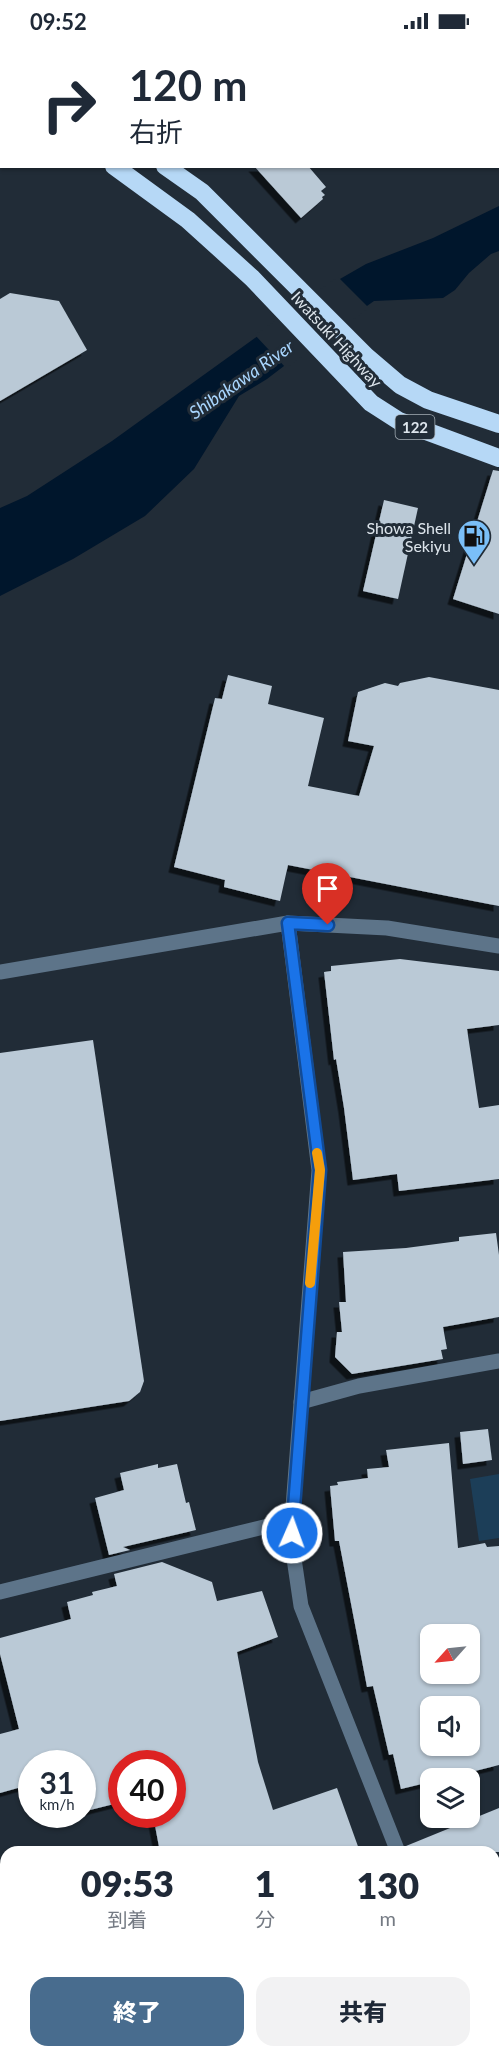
<!DOCTYPE html>
<html lang="ja">
<head>
<meta charset="utf-8">
<style>
	:root { --surface:#fff; --page:#f2f2f3; --text:#1f2937; --muted:#747a83; --accent:#486c8e }
	body { margin:0; font-family:Lato,"Noto Sans JP",sans-serif; background:var(--page); color:var(--text); height:100vh; display:flex; flex-direction:column; font-size:22px; white-space:nowrap }
	* { box-sizing:border-box; margin:0 }
	p { font-size:20px; color:var(--muted) }
	.icon { flex:none; width:33px; height:33px; fill:none; stroke:currentColor; stroke-width:2; stroke-linecap:round; stroke-linejoin:round }
	.map { position:relative; flex:1; overflow:hidden }
	.drawer { position:absolute; left:0px; top:1804px; width:500px; height:212px; display:flex; flex-direction:column; background:var(--surface); border-radius:18px 18px 0 0; box-shadow:0 2px 4px #0004 }
	.drawer>* { flex:none }
	.top-card { position:absolute; left:0px; top:0px; width:500px; height:126px; box-shadow:0 2px 4px #0004; background:#fff; color:var(--text); overflow:hidden }
	.needle { width:39px; rotate:243deg }
	.fabs { position:absolute; left:420px; top:1582px; display:grid; gap:12px }
	.fabs a { display:grid; place-items:center; width:60px; height:60px; border-radius:12px; background:var(--surface); box-shadow:0 2px 4px #0004; font-size:30px }
	.speed { position:absolute; left:18px; top:1708px; display:flex; gap:12px; font-size:30px; font-weight:700; text-align:center }
	.speed>* { display:grid; place-content:center; width:78px; height:78px; border-radius:50%; background:var(--surface); box-shadow:0 2px 4px #0004; line-height:1 }
	.speed small { font-size:15px; font-weight:400 }
	.speed .limit { border:9px solid #d22; background:#fff; color:#111 }
	.pin { position:absolute; display:grid; place-items:center; width:51px; height:51px; color:#fff; margin:-62px -26px; border-radius:50% 50% 50% 0; rotate:-45deg; box-shadow:0 0 6px #0007 }
	.pin .icon { rotate:45deg }
	.me { position:absolute; width:66px; margin:-33px; rotate:2deg; stroke-linejoin:round; filter:drop-shadow(0 0 4px #0008) }
	.turn { display:flex; align-items:center; gap:21px; height:126px; padding:0 30px; font-size:27px }
	.turn .icon { width:78px; height:78px; stroke-width:2.5 }
	.turn b { display:block; font-size:42px; line-height:51px }
	.eta { display:flex; justify-content:space-evenly; align-items:center; height:102px; text-align:center }
	.eta b { font-size:36px; font-weight:800; line-height:42px }
	.cta { display:flex; gap:12px; margin-top:auto; padding:12px 30px }
	.cta a { flex:1; height:69px; border-radius:18px; background:var(--accent); color:#fff; font-size:24px; font-weight:800; line-height:69px; text-align:center }
	.cta a+a { background:var(--page); color:var(--text) }
	.status { display:flex; justify-content:space-between; align-items:center; height:42px; padding:0 30px; background:var(--surface); direction:ltr }
	.status svg { height:16px; fill:currentColor }
	.map>svg:first-child { display:block }
	.green { fill:#1c3e58 }
	.water { fill:#00162c }
	.pier { fill:#212c37 }
	.building { fill:#bac9d6; fill-rule:evenodd; filter:url(#shadow) }
	.lines { fill:none; stroke-linecap:round; stroke-linejoin:round }
	.minor { stroke:#5d7489; stroke-width:15 }
	.highway { stroke:#b6d8f6; stroke-width:18 }
	.route-casing { stroke:#114b97; stroke-width:15 }
	.route { stroke:#1a73e8; stroke-width:10 }
	.slow { stroke:#f59e0b; stroke-width:10 }
	.labels { text-anchor:middle; dominant-baseline:central; stroke-width:6; stroke-linejoin:round; paint-order:stroke }
	.shield { fill:#212c37; stroke:#a5aeb6; stroke-width:1.5 }
	.shield-label { font-size:15px; font-weight:bold; fill:#dde5ec }
	.street-label { font-size:16px; fill:#dde5ec; stroke:#212c37 }
	.poi-label { font-size:16px; fill:#dde5ec; stroke:#212c37; text-anchor:end }
	.water-label { font-size:18px; font-style:italic; fill:#a9d6fe; stroke:#212c37 }
</style>
</head>
<body>
<div class="status"><b>09:52</b><svg viewBox="0 0 49 12"><path d="M0 12V9h3v3zM5 12V6h3v6zM10 12V3h3v9zM15 12V0h3v12zM26 1h20v11H26zM47 4h2v5h-2z"/></svg></div>
<div class="map">
<svg width="499" height="2015" viewBox="0 0 499 2015">
	<defs>
		<filter id="shadow"><feDropShadow dx="-5.5" dy="5.5" stdDeviation="0" flood-color="#0009"/></filter>
	</defs>
	<rect width="100%" height="100%" fill="#212c37"/>
	<polygon class="green" points="499,1432 499,1496 479,1499 470,1437"/>
	<polygon class="water" points="499,164 499,209 491,212 469,231 455,248 443,256 374,259 305,308 267,337 239,354 194,427 145,474 73,517 0,554 0,466 27,454 112,399 326,245 366,222 433,196"/>
	<polygon class="pier" points="338,235 369,266 286,326 255,293"/>
	<g class="building">
		<polygon points="254,124 308,124 326,145 321,149 325,153 322,155 323,157 301,176"/>
		<polygon points="10,251 59,259 87,308 0,359 0,257"/>
		<polygon points="493,428 499,429 499,572 453,557"/>
		<polygon points="384,458 418,466 398,557 363,549"/>
		<polygon points="228,633 272,644 268,662 324,676 308,744 359,754 374,704 348,699 358,650 385,641 398,644 400,641 429,635 499,648 499,864 288,823 280,859 224,845 225,838 174,825 215,656 222,657"/>
		<polygon points="400,917 499,929 499,983 467,987 479,1066 499,1063 499,1137 399,1149 397,1132 353,1138 344,1066 336,1017 334,1018 324,930 331,929 331,924"/>
		<polygon points="93,998 144,1339 140,1350 129,1359 0,1379 0,1011"/>
		<polygon points="496,1191 499,1213 499,1275 443,1285 447,1307 441,1308 443,1317 352,1332 335,1315 337,1290 342,1290 339,1260 346,1260 343,1210 406,1206 459,1199 459,1195"/>
		<polygon points="488,1387 492,1418 463,1422 460,1390"/>
		<path d="M449,1401L458,1506L485,1501L487,1505L499,1504V1723L443,1737H430V1740L401,1747L393,1712L389,1713L373,1644L367,1645L339,1499H335L330,1444L338,1443L337,1440L368,1436L367,1427L389,1425L386,1408ZM430,1593H470V1632H430ZM430,1665H470V1704H430Z"/>
		<polygon points="158,1422 158,1426 177,1422 186,1461 189,1460 196,1488 123,1505 130,1508 109,1513 95,1456 124,1448 120,1431"/>
		<polygon points="162,1520 212,1540 217,1559 262,1549 278,1595 237,1610 258,1720 273,1768 337,1746 360,1810 160,1810 153,1773 172,1773 172,1722 122,1722 122,1760 82,1770 82,1722 32,1722 32,1742 0,1751 0,1692 19,1687 0,1612 0,1596 71,1577 67,1560 93,1553 92,1550 117,1544 114,1532"/>
		<polygon points="499,1766 499,1810 408,1810 406,1804"/>
	</g>
	<g class="lines">
		<g class="minor">
			<polyline points="40,2 41,0"/>
			<polyline points="288,881 319,1128 292,1478 292,1503 301,1564 398,1810"/>
			<polyline points="0,930 288,881 387,886 499,904"/>
			<polyline points="301,1360 359,1344 499,1319"/>
			<polyline points="0,1550 292,1478"/>
			<polyline points="494,1985 499,1992"/>
		</g>
		<g class="highway">
			<polyline points="0,38 2,38"/>
			<polyline points="0,74 2,75"/>
			<polyline points="114,124 188,178 252,236 371,361 399,379 499,416"/>
			<polyline points="165,124 202,150 366,314 400,343 428,358 499,382"/>
		</g>
	</g>
	<g class="lines">
		<defs>
			<polyline id="route" points="292,1491 320,1128 288,881 328,883"/>
		</defs>
		<use href="#route" class="route-casing"/>
		<use href="#route" class="route"/>
		<polyline class="slow" points="310,1241 320,1128 317,1111"/>
	</g>
	<defs>
		<symbol id="fuel-pin" viewBox="-11 -11 22 30"><path d="M0 17L-7.5 6A9.5 9.5 0 1 1 7.5 6Z" fill="#7abff8" stroke="#212c37"/><path d="M-5.5-6h7V0h2V4h1.3V-2.5L3-4.5l.8-.8L6-3V5H2.5V1h-1V6h-7ZM-4.2-4.7v3.2H.2V-4.7Z" fill="#111"/></symbol>
	</defs>
	<g fill-rule="evenodd">
		<use href="#fuel-pin" x="455" y="475" width="38" height="52"/>
	</g>
	<g class="labels">
		<rect class="shield" x="395.5" y="373" width="39" height="24" rx="4.5"/>
		<g class="shield-label">
			<text x="415" y="385">122</text>
		</g>
		<g class="street-label">
			<text transform="translate(337 297) rotate(47)">Iwatsuki Highway</text>
		</g>
		<g class="poi-label">
			<text x="451" y="485">Showa Shell<tspan x="451" dy="18">Sekiyu</tspan></text>
		</g>
		<g class="water-label">
			<text transform="translate(241 337) rotate(-35)">Shibakawa River</text>
		</g>
	</g>
</svg>
<div class="fabs">
<a><svg class="needle" viewBox="-14 -14 28 28"><path d="M0-13l5 13h-10z" fill="#e53935"/><path d="M0 13l5-13h-10z" fill="#747a83"/></svg></a>
<a><svg class="icon" aria-label="sound" viewBox="0 0 24 24"><path d="M4 9h4l5-4v14l-5-4H4zM17 9q2 3 0 6"/></svg></a>
<a><svg class="icon" aria-label="layers" viewBox="0 0 24 24"><path d="M12 4l9 5-9 5-9-5zM3 14l9 5 9-5"/></svg></a>
</div>
<div class="speed"><div>31<small>km/h</small></div><div class="limit">40</div></div>
<div class="pin" style="left:328px;top:883px;background:#d93025"><svg class="icon" aria-label="arrive" viewBox="0 0 24 24"><path d="M6 21V4h12l-3 4 3 4H6"/></svg></div>
<svg class="me" style="left:292px;top:1491px" viewBox="-20 -20 40 40"><circle r="17" fill="#1a73e8" stroke="#fff" stroke-width="3"/><path d="M0-11L8 9 0 5-8 9z" fill="#fff"/></svg>
<div class="top-card">
<div class="turn"><svg class="icon" aria-label="right" viewBox="0 0 24 24"><path d="M7 20v-9h11M14 6l5 5-5 5"/></svg><div><b>120 m</b>右折</div></div>
</div>
<section class="drawer">
<div class="eta">
<div><b>09:53</b><p>到着</p></div>
<div><b>1</b><p>分</p></div>
<div><b>130</b><p>m</p></div>
</div>
<div class="cta"><a>終了</a><a>共有</a></div>
</section>
</div>
</body>
</html>
